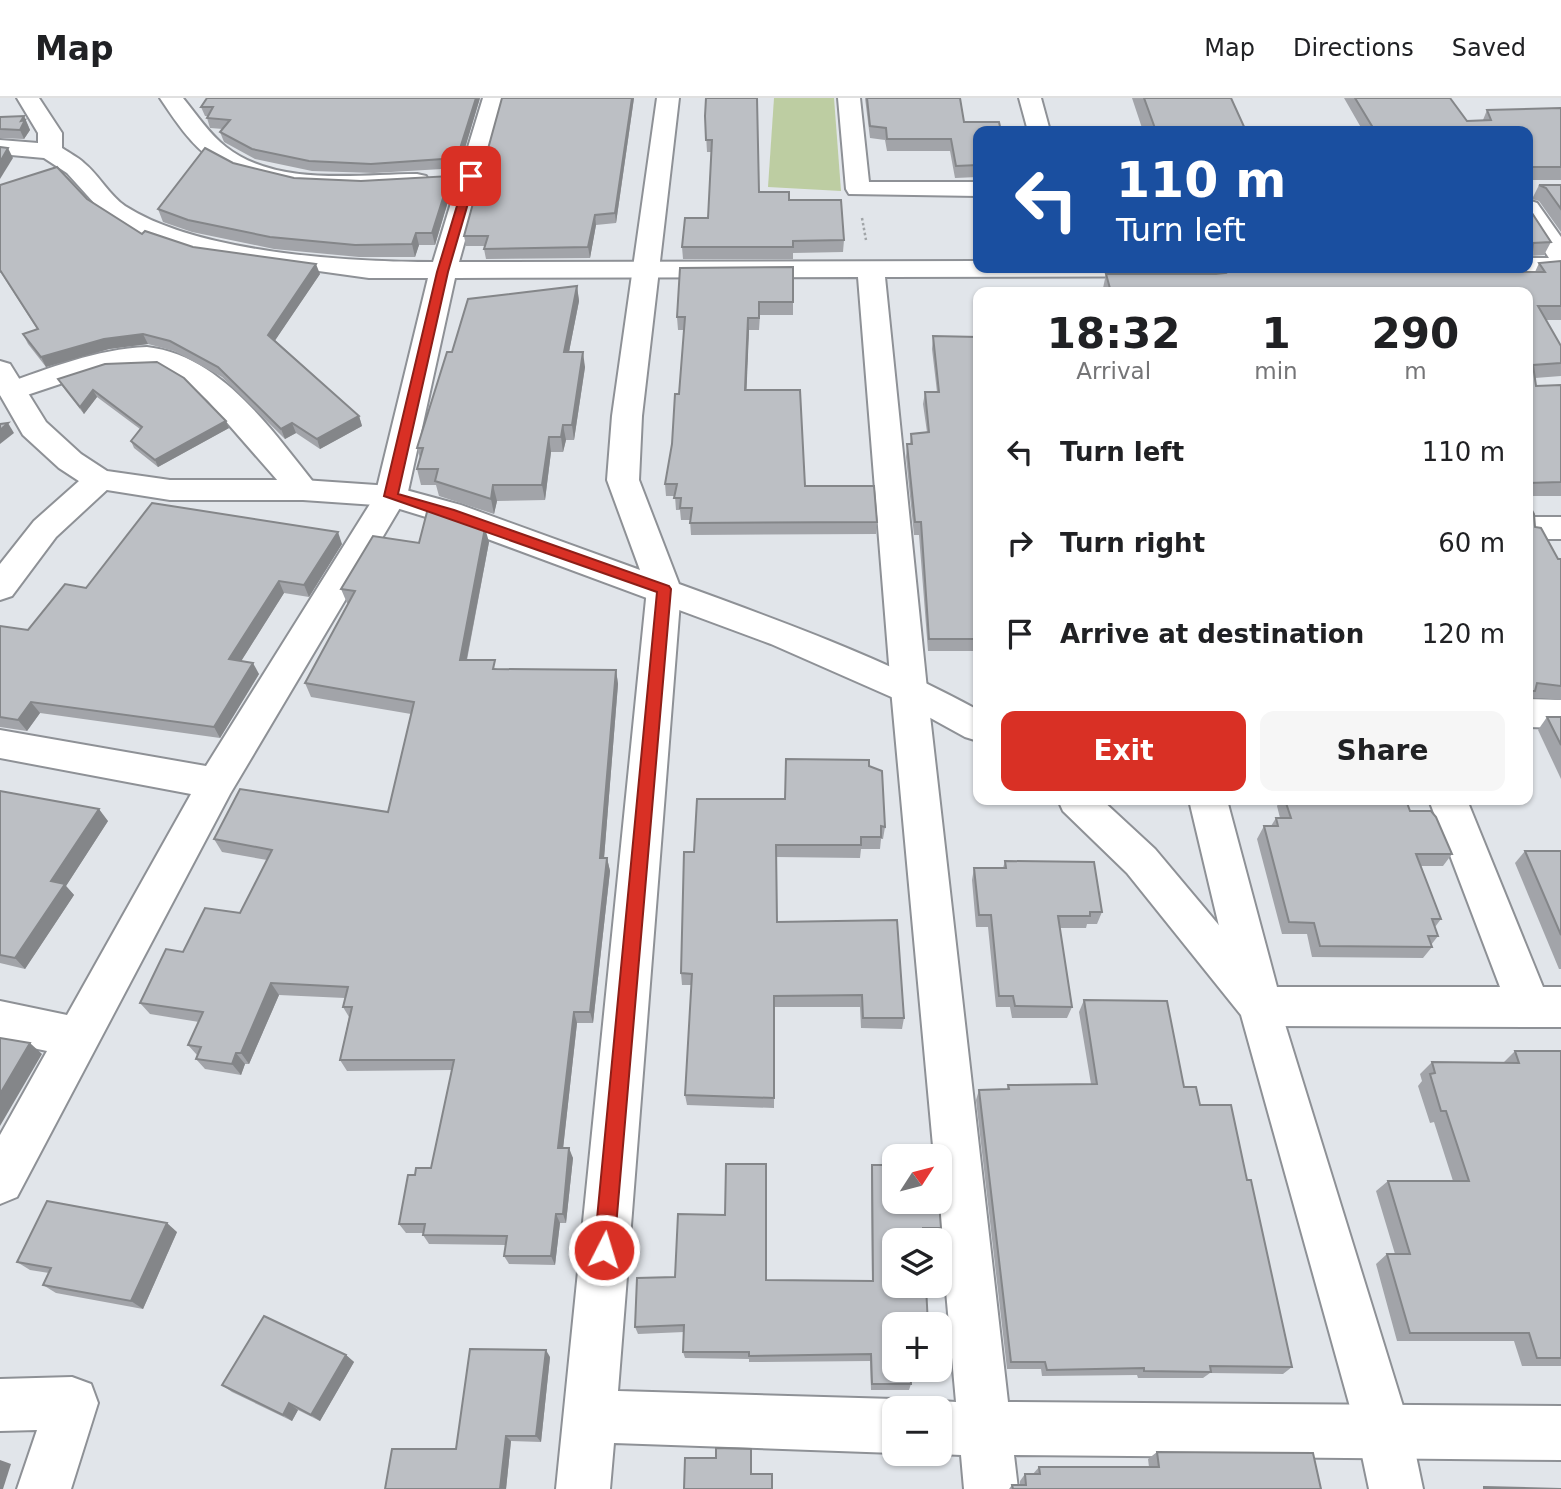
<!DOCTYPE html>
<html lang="en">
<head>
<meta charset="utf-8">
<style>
	:root { --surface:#fff; --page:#f6f6f6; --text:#202124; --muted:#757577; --line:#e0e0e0; --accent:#d93025 }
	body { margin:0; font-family:"DejaVu Sans",sans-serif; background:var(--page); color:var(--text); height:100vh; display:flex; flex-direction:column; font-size:26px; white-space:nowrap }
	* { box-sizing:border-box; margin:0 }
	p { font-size:23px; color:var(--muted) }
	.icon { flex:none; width:38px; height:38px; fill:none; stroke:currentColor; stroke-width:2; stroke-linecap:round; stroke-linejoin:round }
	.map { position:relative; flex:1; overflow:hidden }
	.drawer { position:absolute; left:973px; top:189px; width:560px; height:518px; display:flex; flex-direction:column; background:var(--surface); border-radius:14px; box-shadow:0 2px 5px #0004 }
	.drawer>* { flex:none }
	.banner { position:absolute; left:973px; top:28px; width:560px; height:147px; border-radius:14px; box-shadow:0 2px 5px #0004; background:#1a4fa0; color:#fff; overflow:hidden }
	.needle { width:46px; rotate:54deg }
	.fabs { position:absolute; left:882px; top:1046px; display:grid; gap:14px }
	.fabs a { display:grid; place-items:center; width:70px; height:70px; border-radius:14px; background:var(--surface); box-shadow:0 2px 5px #0004; font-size:35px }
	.pin { position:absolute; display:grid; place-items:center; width:60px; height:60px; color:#fff; margin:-30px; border-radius:14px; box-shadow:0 4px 10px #0006 }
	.me { position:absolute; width:77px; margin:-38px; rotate:5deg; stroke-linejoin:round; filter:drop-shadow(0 0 5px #0008) }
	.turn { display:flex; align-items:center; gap:24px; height:147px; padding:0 28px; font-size:32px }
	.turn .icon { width:91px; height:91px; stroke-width:2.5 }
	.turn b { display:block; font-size:49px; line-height:60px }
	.eta { display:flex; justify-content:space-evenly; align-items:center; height:119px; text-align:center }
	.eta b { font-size:42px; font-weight:600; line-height:49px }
	.button { display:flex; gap:14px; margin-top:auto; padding:14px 28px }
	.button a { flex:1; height:80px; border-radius:14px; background:var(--accent); color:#fff; font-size:28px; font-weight:600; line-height:80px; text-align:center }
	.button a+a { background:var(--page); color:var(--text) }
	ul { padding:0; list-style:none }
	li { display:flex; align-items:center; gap:21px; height:91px; padding:0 28px }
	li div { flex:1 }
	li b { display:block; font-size:26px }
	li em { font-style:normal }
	header { display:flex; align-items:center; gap:42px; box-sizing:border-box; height:98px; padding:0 35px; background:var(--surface); border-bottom:2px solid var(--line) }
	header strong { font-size:33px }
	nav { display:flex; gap:38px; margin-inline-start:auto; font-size:24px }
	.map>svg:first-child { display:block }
	.green { fill:#bdcda2 }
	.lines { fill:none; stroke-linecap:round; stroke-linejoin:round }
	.minor-casing { stroke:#8e9196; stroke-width:4 }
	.tertiary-casing { stroke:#8e9196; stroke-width:4 }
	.path { stroke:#a1a5a8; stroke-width:2.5; stroke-dasharray:2.5 2.5; stroke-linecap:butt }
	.minor { fill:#fff; fill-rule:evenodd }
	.tertiary { fill:#fff; fill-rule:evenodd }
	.wall { fill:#a2a4a9 }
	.shaded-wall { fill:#848689 }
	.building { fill:#bcbfc4; stroke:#848689; stroke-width:2 }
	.route { fill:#d93025; stroke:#8d1f18; stroke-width:2 }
</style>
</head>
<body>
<header>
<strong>Map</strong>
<nav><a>Map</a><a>Directions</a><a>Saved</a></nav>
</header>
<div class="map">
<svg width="1561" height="1391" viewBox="0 0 1561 1391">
	<rect width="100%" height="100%" fill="#e1e5ea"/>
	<polygon class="green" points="774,0 834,0 841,93 768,89"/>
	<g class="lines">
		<defs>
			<g id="minor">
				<path d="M17,0H39L62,35V50C69,55 78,59 84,65C99,77 109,97 125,108C198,155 346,164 433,164L483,0H505L459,164L978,163V170H1285L1281,176L1272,178L885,179L927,591L1008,1304L1561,1308V1362L1014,1357L1018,1391H964L961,1357L939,1356L940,1311H922L940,1303L956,1304L938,1104L940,1059H934L891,591L858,179L455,180L407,398L230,696L17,1099L0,1106V1037L47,953L0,943V903L67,917L191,696L0,660V632L206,668L375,398L428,180H369L197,156L150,140L105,117L67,75L44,60L0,56V42L38,45V35Z"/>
				<path d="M160,0H183C197,17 209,36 226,49C277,89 357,76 417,76L426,78L429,83L426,88L417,90C351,91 270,101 212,61C191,47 174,21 160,0Z"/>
				<polygon points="838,0 860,0 869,84 978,84 978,98 849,96 846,91"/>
				<polygon points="1019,0 1041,0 1050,33 1028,33"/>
				<polygon points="1528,102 1537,105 1561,139 1561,176 1528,176 1516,170 1528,170 1528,160 1549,160 1528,128"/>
				<path d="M147,249C220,257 271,331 314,385L319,392L314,399L303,402L292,399L208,303L189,285L161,268L108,270L12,302L0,297L2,287C50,270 96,251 147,249Z"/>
				<polygon points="99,372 110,375 115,382 110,389 56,439 12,498 0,502 0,466 34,423 88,375"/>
				<rect x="1528" y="419" width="33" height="22"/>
				<polygon points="664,479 676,483 681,491 618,1293 894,1301 913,1311 894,1311 894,1355 614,1345 610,1391 556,1391 647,491 652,483"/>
				<polygon points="1528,601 1561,602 1561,630 1528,629"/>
				<polygon points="1189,702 1227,702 1277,889 1500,889 1429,702 1467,702 1543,889 1561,889 1561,929 1260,928 1245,922 1238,908"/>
				<polygon points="72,1279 91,1286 98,1305 71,1391 17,1391 37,1332 0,1333 0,1281"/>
			</g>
			<g id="tertiary">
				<path d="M657,0H679L642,318L639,382L679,486C781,523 883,560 978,612V643L965,639L896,601L771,546L439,423L390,408L303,402H170L88,389L59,370L23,337L0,297V263L10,266L46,324L81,356L107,373L170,382H303L391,388L461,407L640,472L607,382L612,318Z"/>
				<polygon points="1058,702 1102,702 1155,751 1275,894 1411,1334 1423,1391 1369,1391 1357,1334 1241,917 1127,775 1063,713"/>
			</g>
		</defs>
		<use href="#minor" class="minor-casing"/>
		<use href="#tertiary" class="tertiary-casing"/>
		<polyline class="path" points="862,120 866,142"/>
		<use href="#minor" class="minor"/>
		<use href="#tertiary" class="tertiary"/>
	</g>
	<g class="wall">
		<polygon points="207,0 480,0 459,70 374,75 312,73 255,61 224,44 220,34 223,31 210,30 207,20 208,18 205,18 201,9"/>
		<polygon points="502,0 634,0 616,125 596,127 590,160 486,161 484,151 485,148 466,148 464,138"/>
		<polygon points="865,0 960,0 964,24 978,33 978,79 955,80 950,53 887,53 885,42 870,40"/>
		<polygon points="1132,0 1231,0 1246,33 1143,33"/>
		<polygon points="1344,0 1450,0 1467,23 1483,22 1487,12 1561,10 1561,82 1532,82 1532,115 1551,144 1544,157 1530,158 1528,162 1528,33 1363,33"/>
		<polygon points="24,18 30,32 24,41 0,40 0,19"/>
		<polygon points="705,18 759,94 789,102 844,142 843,154 793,155 793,161 683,161 682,149 708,120 711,54 707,54"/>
		<polygon points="233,65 294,80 361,83 450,78 452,90 435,147 419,147 415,159 359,159 274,151 192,134 163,124 158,111"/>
		<polygon points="0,87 87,101 142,136 193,149 320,176 275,242 359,318 362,328 320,351 296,335 285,341 222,279 174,253 148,246 109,251 46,269 28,246 23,236 37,231 1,175 0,175"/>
		<polygon points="1539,87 1561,87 1561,134 1539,103 1532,101"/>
		<polygon points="1561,163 1561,222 1546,222 1561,248 1561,278 1535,280 1536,288 1561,287 1561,398 1528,398 1528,194 1104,194 1103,190 1106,176 1216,176 1221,175 1222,170 1336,170 1337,174 1535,174 1539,165"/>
		<polygon points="793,169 793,217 760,217 759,232 749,232 746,292 805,388 877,424 876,436 691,437 690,422 681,422 680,412 676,412 675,398 666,398 665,386 672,346 679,296 684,232 678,232 677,219"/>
		<polygon points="577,188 579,203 569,254 585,269 574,342 566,342 563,354 551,354 545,402 497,403 494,416 439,398 436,387 421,387 417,371 420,360 417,350 452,254"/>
		<polygon points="978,212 978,237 976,224"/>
		<polygon points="933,238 978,239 978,553 928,553 919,437 914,437 906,359 907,346 910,346 911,336 927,334 923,306 925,294 937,294 932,251"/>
		<polygon points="58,281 226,323 229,330 158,369 134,350 131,343 140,331 97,299 84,316 62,288"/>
		<polygon points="1528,405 1535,429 1558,461 1561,461 1561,602 1531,599 1528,603"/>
		<polygon points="489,444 467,562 498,571 616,572 618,586 604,760 607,760 610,773 593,925 577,925 563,1050 573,1060 566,1125 560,1125 555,1167 509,1166 504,1158 506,1147 429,1146 423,1137 423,1135 406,1135 399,1126 415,1077 431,1070 452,972 347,973 340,962 349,919 343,909 345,900 279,897 249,966 245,966 241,977 205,971 196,961 197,957 188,947 199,924 150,916 140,905 183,854 240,815 267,762 222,754 214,741 388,714 411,616 311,599 305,585 348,505 347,505 341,491 419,445"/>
		<polygon points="342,446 309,499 284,495 241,563 259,576 220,640 40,615 27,633 0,629 0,528 28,532 86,490"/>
		<polygon points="1547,619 1561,619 1561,681 1538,632"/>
		<polygon points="869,668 885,729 883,741 881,741 880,751 861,751 860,760 776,759 777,824 904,920 902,931 861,930 860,909 775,909 774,1010 687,1007 685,997 692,887 682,887 681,875 694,754 785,701"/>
		<polygon points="0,693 108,723 66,788 74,797 25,871 0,865"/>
		<polygon points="1280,702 1406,702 1410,713 1452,756 1443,768 1421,768 1441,821 1435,829 1438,838 1431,847 1432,849 1423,860 1312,859 1307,836 1282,836 1257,741 1264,728 1271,728 1276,720 1280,720 1277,708"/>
		<polygon points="1525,753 1561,753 1561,871 1559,871 1515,765"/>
		<polygon points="1005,763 1102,814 1097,826 1087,826 1086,830 1060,830 1072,909 1067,920 1012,920 1010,909 996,909 988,829 976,829 972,782 974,770 1003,770"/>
		<polygon points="1084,902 1184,989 1200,1007 1247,1082 1292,1269 1283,1276 1210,1275 1203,1280 1138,1280 1137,1277 1042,1278 1041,1271 1007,1271 976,1002 979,992 1007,991 1008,987 1091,986 1079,914"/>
		<polygon points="1515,953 1561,953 1561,1268 1522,1268 1514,1243 1397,1243 1376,1166 1387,1156 1395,1156 1376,1093 1388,1083 1453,1083 1434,1024 1430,1025 1418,988 1422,983 1420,976 1432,964 1503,965"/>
		<polygon points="872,1067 941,1130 938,1138 923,1138 894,1227 911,1286 909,1292 871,1292 870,1263 749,1264 749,1261 685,1260 683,1254 684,1234 638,1236 635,1229 767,1182 872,1183 871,1076"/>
		<polygon points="177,1134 143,1211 56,1195 43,1187 49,1175 30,1172 17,1164"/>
		<polygon points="346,1257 354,1264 320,1323 298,1312 292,1323 232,1294 222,1287"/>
		<polygon points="550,1259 541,1344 511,1343 506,1391 385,1391 456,1351"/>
		<polygon points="1157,1354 1321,1391 1009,1391 1012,1387 1020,1387 1020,1383 1025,1376 1033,1376 1039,1369 1149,1369 1148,1361"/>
	</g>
	<g class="shaded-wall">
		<polygon points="476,0 480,0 459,70 457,60"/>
		<polygon points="632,0 634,0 616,125 615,115"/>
		<polygon points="24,18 30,32 24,41 20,32 21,23"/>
		<polygon points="8,50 13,60 0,81 0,64"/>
		<polygon points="450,78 452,90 435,147 432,135"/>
		<polygon points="595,117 596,127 590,160 588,149"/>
		<polygon points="416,135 419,147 415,159 412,146"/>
		<polygon points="316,166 320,176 272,247 268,237"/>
		<polygon points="577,188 579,203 566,269 564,254"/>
		<polygon points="748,220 749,232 746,305 745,292"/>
		<polygon points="143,236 148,246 109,251 46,269 41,259 104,241"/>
		<polygon points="583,254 585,269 574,342 572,327"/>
		<polygon points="93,292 97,299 84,316 80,309"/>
		<polygon points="359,318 362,328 320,351 317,341"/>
		<polygon points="226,323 229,330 158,369 155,362"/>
		<polygon points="8,325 14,335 0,346 0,332"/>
		<polygon points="292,325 296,335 285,341 281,331"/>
		<polygon points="563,327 566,342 563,354 561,339"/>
		<polygon points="549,339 551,354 545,402 542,387"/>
		<polygon points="493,387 497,403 494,416 491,401"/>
		<polygon points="485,430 489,444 464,575 460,562"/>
		<polygon points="338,434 342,446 309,499 304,487"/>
		<polygon points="279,483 284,495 235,573 229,561"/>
		<polygon points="253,565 259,576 220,640 214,629"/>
		<polygon points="616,572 618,586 603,773 600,760"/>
		<polygon points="31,604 40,615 27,633 18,622"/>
		<polygon points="99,711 108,723 66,788 74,797 25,871 15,860 51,783"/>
		<polygon points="607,760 610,773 593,925 590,914"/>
		<polygon points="271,885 279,897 249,966 241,955"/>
		<polygon points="574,914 577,925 562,1060 558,1050"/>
		<polygon points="30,945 42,956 0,1028 0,996"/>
		<polygon points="236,955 245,966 241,977 232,966"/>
		<polygon points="569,1050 573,1060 566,1125 563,1116"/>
		<polygon points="556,1116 560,1125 555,1167 551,1158"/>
		<polygon points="167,1125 177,1134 143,1211 131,1203"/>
		<polygon points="546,1252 550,1259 541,1344 536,1338"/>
		<polygon points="346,1257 354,1264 320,1323 311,1317"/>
		<polygon points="289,1305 298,1312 292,1323 283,1317"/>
		<polygon points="506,1338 511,1343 506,1391 500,1391"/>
		<polygon points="0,1362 11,1366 3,1391 0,1391"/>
	</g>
	<g class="building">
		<polygon points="207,0 476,0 457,60 371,66 309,63 252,51 220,34 230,22 207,20 213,9 201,9"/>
		<polygon points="502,0 632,0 615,115 595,117 588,149 484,151 488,138 464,138"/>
		<polygon points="706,0 757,0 759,94 789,94 789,102 841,102 844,142 793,143 793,149 682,149 685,120 708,120 712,42 706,42 705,18"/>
		<polygon points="867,0 960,0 964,24 999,24 1001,33 978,33 978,67 956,68 951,41 887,41 886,30 870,28"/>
		<polygon points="1144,0 1231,0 1246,33 1156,33"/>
		<polygon points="1355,0 1450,0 1467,23 1491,22 1487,12 1561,10 1561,69 1532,69 1532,115 1551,144 1533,145 1532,154 1528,148 1528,33 1375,33"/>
		<polygon points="24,18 21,23 25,22 20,32 0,31 0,19"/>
		<polygon points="0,49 8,50 0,64"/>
		<polygon points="205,50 233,65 294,80 361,83 450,78 432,135 416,135 412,146 355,147 270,139 188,122 158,111"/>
		<polygon points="57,69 87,101 142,136 145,133 193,149 316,166 268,237 359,318 317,341 292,325 281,331 218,269 170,243 143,236 104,241 41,259 23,236 38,231 0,172 0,87"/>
		<polygon points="1539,87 1561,87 1561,111 1546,90"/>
		<polygon points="1561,163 1561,208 1538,208 1561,248 1561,265 1533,267 1536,288 1561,287 1561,384 1528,385 1528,194 1111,194 1106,176 1216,176 1226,175 1224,170 1336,170 1337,174 1545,174 1539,165"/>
		<polygon points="793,169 793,204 759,204 759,220 748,220 745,292 800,292 805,388 874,388 877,424 690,425 692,410 680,410 681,400 674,400 677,386 665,386 672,346 675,296 679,296 685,219 677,219 680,170"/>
		<polygon points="577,188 564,254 583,254 572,327 563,327 561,339 549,339 542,387 493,387 491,401 435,383 438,371 417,371 423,350 417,350 447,254 452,254 468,201"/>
		<polygon points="933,238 978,239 978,541 929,541 921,424 915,424 907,346 912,346 911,336 929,334 925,294 939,294"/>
		<polygon points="157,264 184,280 226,323 155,362 131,343 142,329 93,292 80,309 58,281 105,266"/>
		<polygon points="8,325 0,332 0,326"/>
		<polygon points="152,405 338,434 304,487 279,483 229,561 253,565 214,629 31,604 18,622 0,619 0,528 28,532 65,486 86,490"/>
		<polygon points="1528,405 1534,416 1535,429 1541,430 1558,461 1561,461 1561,588 1537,585 1535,593 1528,593"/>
		<polygon points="428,410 485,430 460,562 495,562 493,571 616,572 600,760 607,760 590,914 574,914 558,1050 569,1050 563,1116 556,1116 551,1158 504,1158 507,1138 423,1137 425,1126 399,1126 408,1077 415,1077 416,1070 431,1070 454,962 340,962 352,909 343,909 348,889 271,885 241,955 236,955 232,966 196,961 201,949 188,947 203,914 140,905 166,851 183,854 205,810 240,815 272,752 214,741 240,691 388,714 414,604 305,585 355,493 341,491 373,438 419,445"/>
		<polygon points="1547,619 1561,619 1561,647"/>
		<polygon points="786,661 869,662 869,668 882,673 885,729 881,728 881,739 861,739 861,747 776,747 777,824 897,822 904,920 863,920 862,897 774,898 774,1000 685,997 692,876 681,875 684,754 694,754 697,701 785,701"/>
		<polygon points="0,693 99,711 51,783 65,786 15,860 0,857"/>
		<polygon points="1285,702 1406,702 1410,713 1431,713 1436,719 1452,756 1416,756 1441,821 1432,821 1438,838 1428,838 1432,849 1320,848 1314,825 1289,824 1264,728 1278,728 1276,720 1291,720"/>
		<polygon points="1525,753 1561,753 1561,837"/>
		<polygon points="1005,763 1094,764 1102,814 1090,814 1090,818 1058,818 1072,909 1015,908 1013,898 999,898 991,817 979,817 974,770 1006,770"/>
		<polygon points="1084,902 1167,903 1184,989 1196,989 1200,1007 1231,1007 1247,1082 1251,1082 1292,1269 1210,1268 1211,1274 1144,1273 1144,1270 1047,1272 1045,1264 1011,1264 979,992 1009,991 1008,987 1097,986"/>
		<polygon points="0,940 30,945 0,996"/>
		<polygon points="1515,953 1561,953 1561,1260 1537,1260 1529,1235 1410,1235 1387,1156 1410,1156 1388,1083 1469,1083 1446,1013 1441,1013 1430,976 1435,975 1432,964 1519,965"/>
		<polygon points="936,1053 940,1053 939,1059 936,1059"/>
		<polygon points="726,1066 766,1066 766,1182 873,1183 872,1067 894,1067 894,1104 939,1104 941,1130 923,1130 923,1143 894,1143 894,1188 926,1188 928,1227 894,1227 894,1272 910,1272 911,1286 872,1286 871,1256 749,1258 749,1254 683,1254 684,1227 635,1229 637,1180 675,1179 678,1116 725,1117"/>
		<polygon points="47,1103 167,1125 131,1203 43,1187 51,1170 17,1164"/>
		<polygon points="264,1218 346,1257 311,1317 289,1305 283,1317 222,1287"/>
		<polygon points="470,1251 546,1252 536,1338 506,1338 500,1391 385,1391 392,1351 456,1351"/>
		<polygon points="716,1350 751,1351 751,1376 772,1376 772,1391 684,1391 685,1360 716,1360"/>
		<polygon points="1157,1354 1313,1355 1321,1391 1013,1391 1012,1387 1026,1387 1025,1376 1040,1376 1039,1369 1159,1369"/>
		<polygon points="1484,1389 1561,1391 1484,1391"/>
	</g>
	<polygon class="route" points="471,75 476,78 448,174 398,396 454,412 669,488 671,491 614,1152 611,1160 604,1163 597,1160 594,1152 657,494 384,398 437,174 466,78"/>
</svg>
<div class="fabs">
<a><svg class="needle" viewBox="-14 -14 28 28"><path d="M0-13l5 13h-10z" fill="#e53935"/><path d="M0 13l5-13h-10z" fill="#757577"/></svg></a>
<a><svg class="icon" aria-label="layers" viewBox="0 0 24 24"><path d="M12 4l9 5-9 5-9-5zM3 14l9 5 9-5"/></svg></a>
<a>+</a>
<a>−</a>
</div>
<div class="pin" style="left:471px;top:78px;background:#d93025"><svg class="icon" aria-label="arrive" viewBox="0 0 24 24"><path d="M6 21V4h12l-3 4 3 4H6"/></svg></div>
<svg class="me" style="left:604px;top:1152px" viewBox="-20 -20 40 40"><circle r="17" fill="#d93025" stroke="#fff" stroke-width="3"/><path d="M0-11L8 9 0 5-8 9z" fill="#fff"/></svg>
<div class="banner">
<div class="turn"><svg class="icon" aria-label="left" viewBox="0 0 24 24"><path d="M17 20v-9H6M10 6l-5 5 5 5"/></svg><div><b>110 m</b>Turn left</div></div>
</div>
<section class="drawer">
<div class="eta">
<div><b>18:32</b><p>Arrival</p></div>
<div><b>1</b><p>min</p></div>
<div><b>290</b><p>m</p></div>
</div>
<ul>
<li><svg class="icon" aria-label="left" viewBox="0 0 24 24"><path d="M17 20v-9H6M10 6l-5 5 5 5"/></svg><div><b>Turn left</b></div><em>110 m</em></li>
<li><svg class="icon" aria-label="right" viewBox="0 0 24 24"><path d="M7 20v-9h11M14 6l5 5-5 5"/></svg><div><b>Turn right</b></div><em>60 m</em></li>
<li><svg class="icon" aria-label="arrive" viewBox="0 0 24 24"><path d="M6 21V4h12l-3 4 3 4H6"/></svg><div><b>Arrive at destination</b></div><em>120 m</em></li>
</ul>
<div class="button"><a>Exit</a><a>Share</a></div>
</section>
</div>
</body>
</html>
